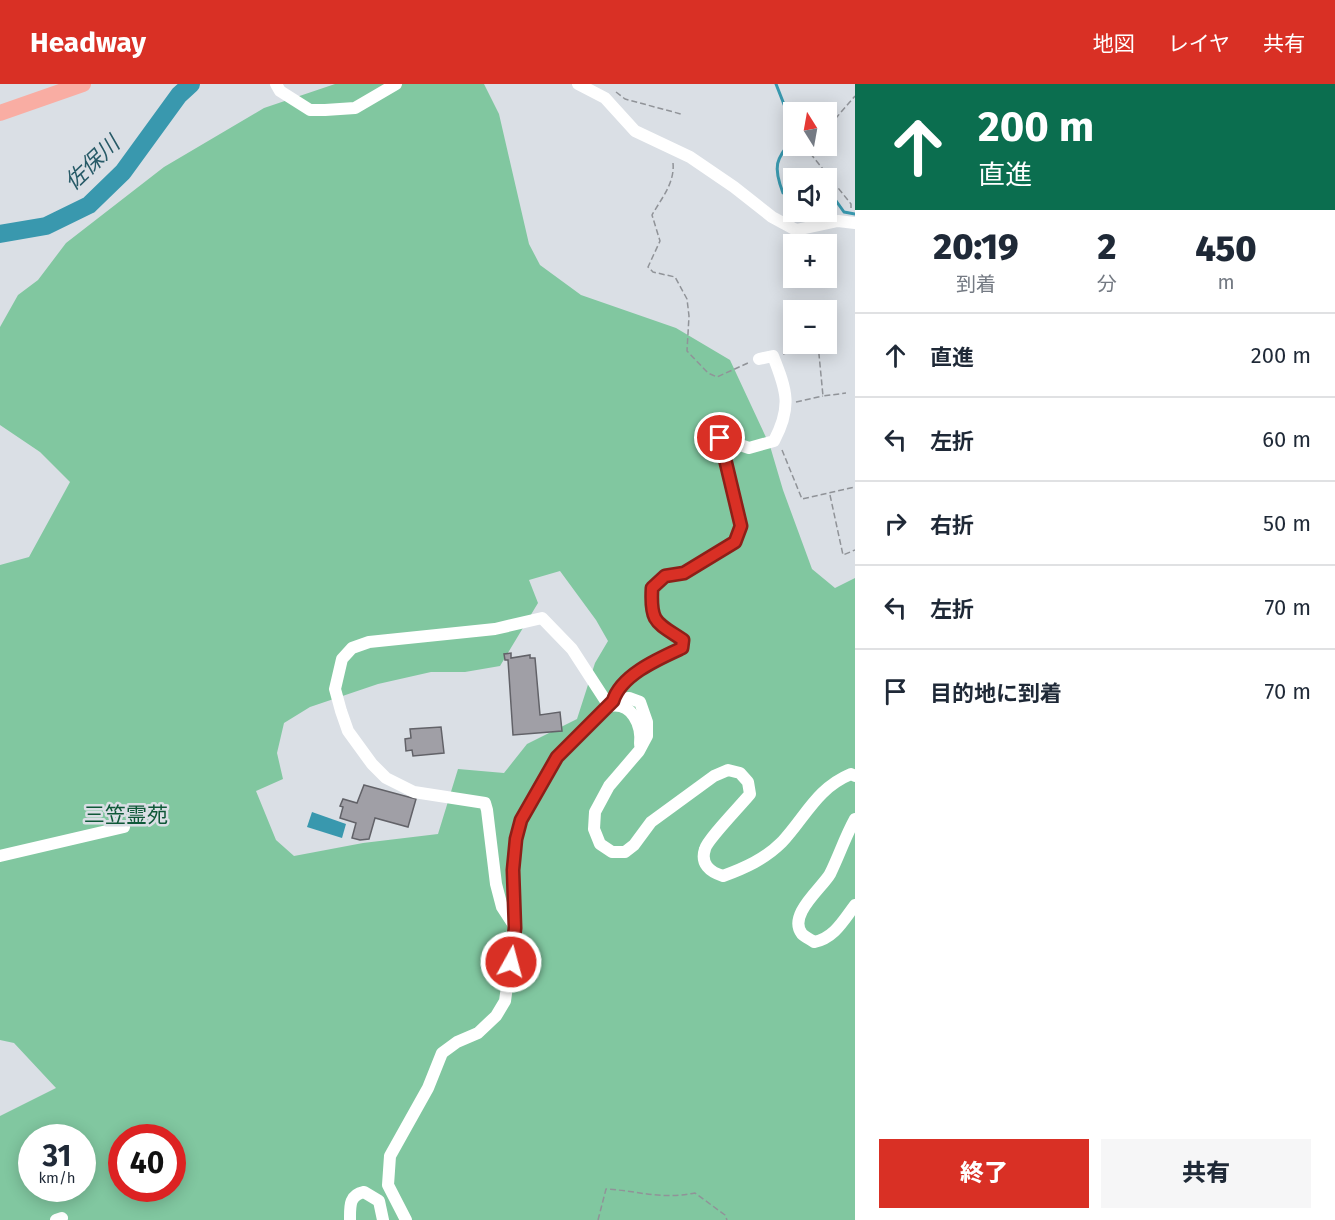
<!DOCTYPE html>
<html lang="ja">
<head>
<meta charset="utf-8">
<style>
	:root { --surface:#fff; --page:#f6f6f7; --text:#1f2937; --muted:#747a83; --line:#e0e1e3; --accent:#d93025 }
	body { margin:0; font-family:"Fira Sans","Noto Sans JP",sans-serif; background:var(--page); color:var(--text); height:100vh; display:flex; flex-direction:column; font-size:22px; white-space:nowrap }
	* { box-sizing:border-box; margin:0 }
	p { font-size:20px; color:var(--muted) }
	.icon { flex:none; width:33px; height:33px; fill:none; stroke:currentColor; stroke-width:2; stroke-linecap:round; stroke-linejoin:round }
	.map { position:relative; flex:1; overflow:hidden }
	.drawer { display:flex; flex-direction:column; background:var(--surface); width:480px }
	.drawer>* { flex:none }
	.top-card { background:#0b6e4f; color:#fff; overflow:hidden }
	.needle { width:39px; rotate:349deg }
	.tools { position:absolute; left:783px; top:18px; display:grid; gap:12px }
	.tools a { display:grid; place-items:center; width:54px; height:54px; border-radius:0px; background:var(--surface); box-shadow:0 3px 15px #0003; font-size:30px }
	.speed { position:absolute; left:18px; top:1040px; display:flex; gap:12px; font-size:30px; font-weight:700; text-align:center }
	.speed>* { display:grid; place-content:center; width:78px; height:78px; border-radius:50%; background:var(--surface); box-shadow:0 3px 15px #0003; line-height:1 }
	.speed small { font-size:15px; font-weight:400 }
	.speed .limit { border:9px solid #d22; background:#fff; color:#111 }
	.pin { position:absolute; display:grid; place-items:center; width:51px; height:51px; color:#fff; margin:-26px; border:3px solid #fff; border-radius:50%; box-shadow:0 2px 6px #0007 }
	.me { position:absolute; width:66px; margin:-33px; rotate:7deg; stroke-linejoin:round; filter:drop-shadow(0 0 4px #0008) }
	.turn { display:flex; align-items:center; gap:21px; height:126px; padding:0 24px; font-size:27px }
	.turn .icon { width:78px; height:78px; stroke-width:2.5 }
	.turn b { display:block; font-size:42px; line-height:51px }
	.eta { display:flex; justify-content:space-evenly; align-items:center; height:102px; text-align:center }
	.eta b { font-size:36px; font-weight:800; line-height:42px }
	.cta { display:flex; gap:12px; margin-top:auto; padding:12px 24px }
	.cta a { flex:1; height:69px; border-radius:0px; background:var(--accent); color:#fff; font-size:24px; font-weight:800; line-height:69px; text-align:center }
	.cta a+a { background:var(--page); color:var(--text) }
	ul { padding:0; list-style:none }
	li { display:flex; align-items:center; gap:18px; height:84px; padding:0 24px; border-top:2px solid var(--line) }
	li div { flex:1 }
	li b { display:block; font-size:22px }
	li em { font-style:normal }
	header { display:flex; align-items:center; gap:36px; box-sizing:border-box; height:84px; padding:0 30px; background:var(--accent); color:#fff }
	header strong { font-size:28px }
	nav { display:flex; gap:33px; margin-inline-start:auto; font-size:21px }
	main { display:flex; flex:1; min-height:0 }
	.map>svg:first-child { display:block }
	.green { fill:#81c7a0; fill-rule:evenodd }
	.water { fill:#3998ae }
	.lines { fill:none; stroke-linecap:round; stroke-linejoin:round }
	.stream { stroke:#3998ae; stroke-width:3 }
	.river { stroke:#3998ae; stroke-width:18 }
	.building { fill:#a09fa6; stroke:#626268; stroke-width:1.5 }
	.path { stroke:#909398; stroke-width:1.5; stroke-dasharray:6 3; stroke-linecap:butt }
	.minor { stroke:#fff; stroke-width:12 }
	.highway { stroke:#f9ada3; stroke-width:16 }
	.route-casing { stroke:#8d1f18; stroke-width:15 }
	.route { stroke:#d93025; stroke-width:10 }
	.labels { text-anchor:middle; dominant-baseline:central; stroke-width:5; stroke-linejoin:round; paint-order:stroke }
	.park-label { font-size:21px; fill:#0f5838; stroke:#dadfe5 }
	.water-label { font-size:22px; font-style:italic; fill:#275a67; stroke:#dadfe5 }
</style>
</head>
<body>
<header>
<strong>Headway</strong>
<nav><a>地図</a><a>レイヤ</a><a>共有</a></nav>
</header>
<main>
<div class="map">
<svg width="855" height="1136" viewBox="0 0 855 1136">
	<rect width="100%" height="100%" fill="#dadfe5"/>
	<path class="green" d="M335,0H484L499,30L529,160L540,181L581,211L676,244L730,276L770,362L783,406L812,485L835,504L855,494V1136H0V1032L56,1004L14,959L0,956V481L29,473L70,398L40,368L0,341V243L18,211L38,196L66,159L164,83L264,24ZM560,487L596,536L608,557L595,579L577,635L527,660L504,689L458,685L438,750L363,759L294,772L276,756L256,707L283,695L277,669L284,639L310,623L378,600L431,588H465L500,582L538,519L529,496ZM32,1053H82V1104H32ZM122,1053H172V1104H122Z"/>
	<polygon class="water" points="312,728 346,740 342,754 307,743"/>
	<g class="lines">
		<g class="stream">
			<polyline points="776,0 787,28 794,38"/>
			<path d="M794,54C775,75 773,83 783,109L794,114"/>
			<polyline points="826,106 829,107 844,128 855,130"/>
		</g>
		<polyline class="river" points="0,150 46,142 89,121 123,88 179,11 191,0"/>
	</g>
	<g class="building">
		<polygon points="511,569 511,574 530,571 530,574 535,574 540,631 560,628 562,647 513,651 508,576 505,576 504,570"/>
		<polygon points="441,643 444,669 413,672 412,666 406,667 405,655 411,654 410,645"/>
		<polygon points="364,701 416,715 408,743 375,734 369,755 360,756 352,754 356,739 340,734 343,723 340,722 343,715 357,719"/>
	</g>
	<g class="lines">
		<g class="path">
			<polyline points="616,8 625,15 681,30"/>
			<polyline points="826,36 836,34 855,12"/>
			<polyline points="807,62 806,64 851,120 851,126"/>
			<path d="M673,79C675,99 661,115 652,131L660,157L648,183L653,188L675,193L687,215L689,232L687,267L708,289L717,293L748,279"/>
			<polyline points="783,270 818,260 823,312 846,309"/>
			<polyline points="796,318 823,312"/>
			<polyline points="782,366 802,415 855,403"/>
			<polyline points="830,411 843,471 855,466"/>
			<path d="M598,1136L606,1105C640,1107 660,1116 695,1109L725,1131L727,1136"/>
		</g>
		<g class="minor">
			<polyline points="276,0 280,7 310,26 325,26 355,24 396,0"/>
			<polyline points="578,0 605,14 635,47 690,73 734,103 772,133 796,146 838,137 855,139"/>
			<path d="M613,617C621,591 658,575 682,564L683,556C656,538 650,539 652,504L665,492L684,489L735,458L741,442L720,354L749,364L774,357C792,323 787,307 773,272L759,275"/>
			<path d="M610,622C632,618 642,641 640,660"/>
			<path d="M855,735C845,753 839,772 830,790C822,804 787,831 802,850C805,853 810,855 814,858C834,854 843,837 855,821"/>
			<polyline points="0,772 124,743"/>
			<polyline points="515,843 502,823 496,800 487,726 485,719 414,708 386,694 372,680 348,647 341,627 335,605 342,575 352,564 369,558 495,545 542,534 572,565 609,622"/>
			<polyline points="56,1136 62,1134"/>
			<path d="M350,1136C350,1122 349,1111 364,1108L379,1117L383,1136"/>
			<path d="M406,1136L388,1101L390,1072L428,1004L442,969L457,958L478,949L496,932L505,917L515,844L513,786L516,755L521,736L557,673L613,617L629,614L640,618L647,638V652L639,667L609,702L595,728L594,745L600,760L612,768H625L634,761L651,738L714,692L728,686L740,689L748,698L750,710C742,720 707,756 705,765C700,780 710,788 723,792C745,784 765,775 782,758C806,732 817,704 851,690L855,692"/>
		</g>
		<polyline class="highway" points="0,29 83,0"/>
	</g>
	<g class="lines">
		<defs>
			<path id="route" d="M511,878L515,844L513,786L516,755L521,736L557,673L613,617C621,591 658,575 682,564L683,556C656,538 650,539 652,504L665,492L684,489L735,458L741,442L720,354"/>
		</defs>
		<use href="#route" class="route-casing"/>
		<use href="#route" class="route"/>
	</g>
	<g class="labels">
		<g class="park-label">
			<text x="126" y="731">三笠霊苑</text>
		</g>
		<g class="water-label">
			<text transform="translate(92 79) rotate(-44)">佐保川</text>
		</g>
	</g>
</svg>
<div class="tools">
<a><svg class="needle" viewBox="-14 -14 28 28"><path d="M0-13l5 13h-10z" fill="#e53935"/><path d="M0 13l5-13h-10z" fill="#747a83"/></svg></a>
<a><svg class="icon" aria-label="sound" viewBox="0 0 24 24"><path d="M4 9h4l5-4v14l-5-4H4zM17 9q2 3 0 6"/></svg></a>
<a>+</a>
<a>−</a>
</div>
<div class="speed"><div>31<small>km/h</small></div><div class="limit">40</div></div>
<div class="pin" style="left:720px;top:354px;background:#d93025"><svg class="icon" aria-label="arrive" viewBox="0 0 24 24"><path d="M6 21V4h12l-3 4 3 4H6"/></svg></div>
<svg class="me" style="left:511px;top:878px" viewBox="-20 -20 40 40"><circle r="17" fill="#d93025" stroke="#fff" stroke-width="3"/><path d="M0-11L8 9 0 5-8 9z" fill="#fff"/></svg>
</div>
<section class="drawer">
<div class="top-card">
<div class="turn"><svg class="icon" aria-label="ahead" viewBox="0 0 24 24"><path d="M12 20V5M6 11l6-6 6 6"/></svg><div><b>200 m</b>直進</div></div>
</div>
<div class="eta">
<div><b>20:19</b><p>到着</p></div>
<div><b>2</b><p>分</p></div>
<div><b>450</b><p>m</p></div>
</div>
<ul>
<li><svg class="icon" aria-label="ahead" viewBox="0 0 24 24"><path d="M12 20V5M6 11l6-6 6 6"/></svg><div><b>直進</b></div><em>200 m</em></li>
<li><svg class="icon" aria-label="left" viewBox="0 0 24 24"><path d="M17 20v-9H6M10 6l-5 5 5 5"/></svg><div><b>左折</b></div><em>60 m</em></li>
<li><svg class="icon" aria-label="right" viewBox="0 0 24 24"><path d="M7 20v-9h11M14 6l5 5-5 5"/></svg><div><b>右折</b></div><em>50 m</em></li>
<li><svg class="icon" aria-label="left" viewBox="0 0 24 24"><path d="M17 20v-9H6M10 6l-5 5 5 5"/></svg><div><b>左折</b></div><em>70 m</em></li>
<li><svg class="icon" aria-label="arrive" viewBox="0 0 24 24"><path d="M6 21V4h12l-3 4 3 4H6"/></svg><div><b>目的地に到着</b></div><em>70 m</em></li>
</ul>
<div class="cta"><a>終了</a><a>共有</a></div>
</section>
</main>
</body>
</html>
